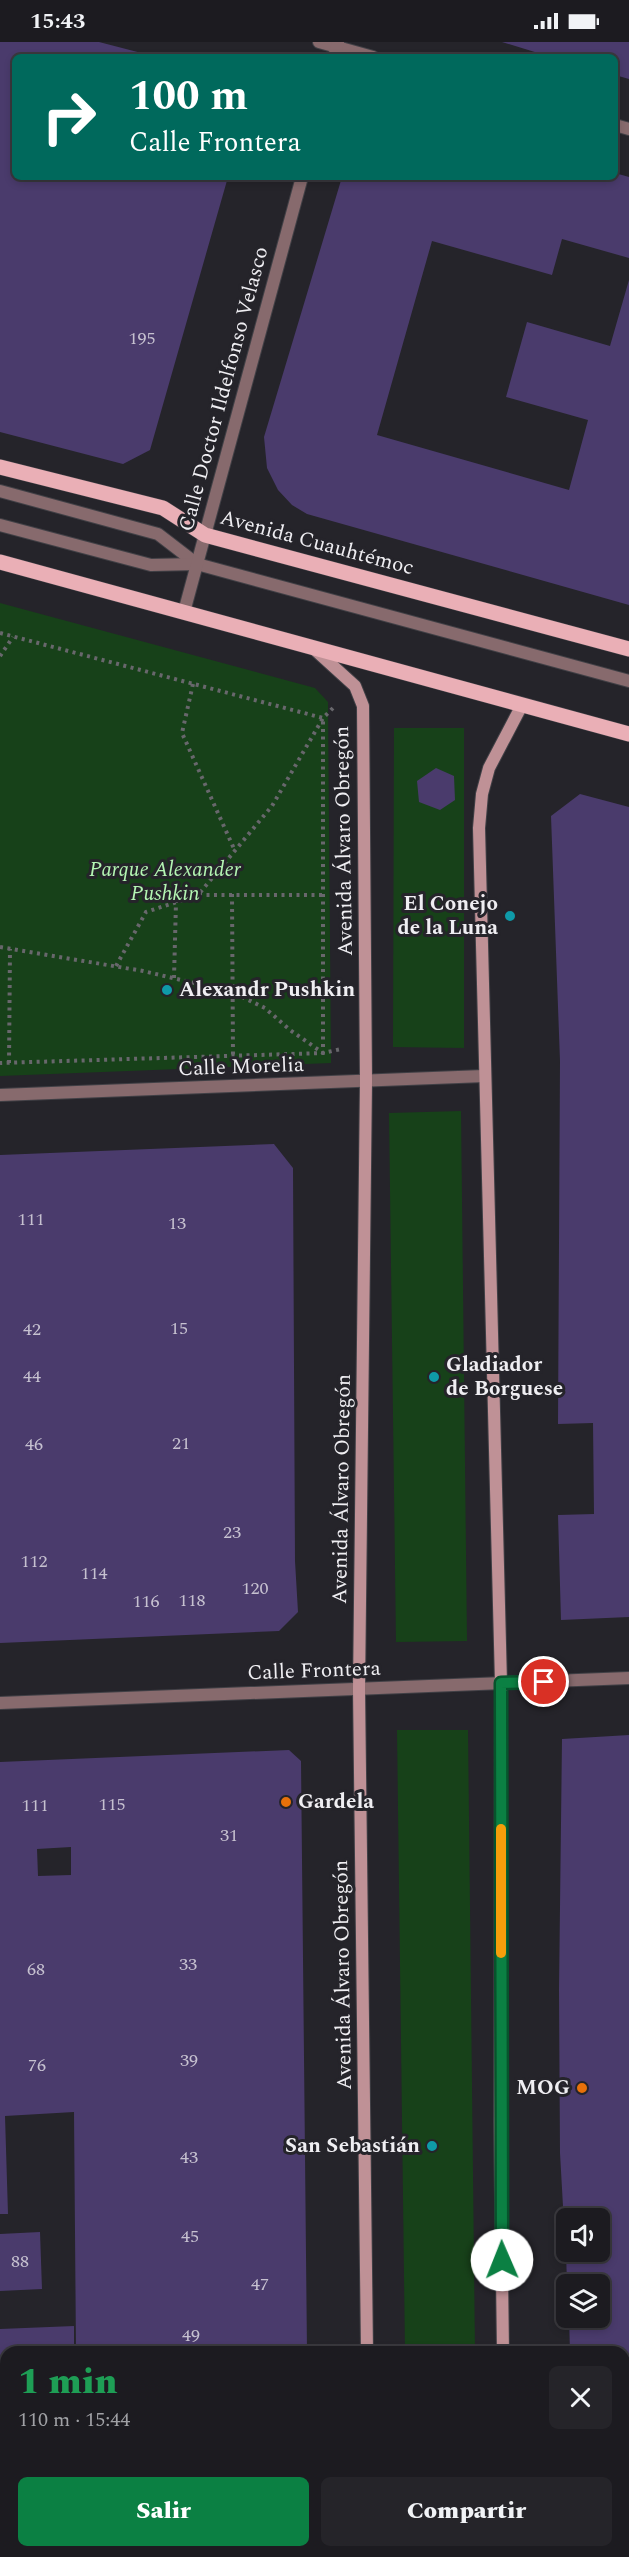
<!DOCTYPE html>
<html lang="es">
<head>
<meta charset="utf-8">
<style>
	:root { --surface:#1c1b20; --page:#252429; --text:#f1f3f6; --muted:#a0a1a5; --line:#3a393e; --accent:#0b8043 }
	body { margin:0; font-family:Spectral,serif; background:var(--page); color:var(--text); height:100vh; display:flex; flex-direction:column; font-size:22px; white-space:nowrap }
	* { box-sizing:border-box; margin:0 }
	p { font-size:20px; color:var(--muted) }
	.icon { flex:none; width:33px; height:33px; fill:none; stroke:currentColor; stroke-width:2; stroke-linecap:round; stroke-linejoin:round }
	.map { position:relative; flex:1; overflow:hidden }
	.details { position:absolute; left:0px; top:2304px; width:630px; height:212px; display:flex; flex-direction:column; background:var(--surface); border-radius:18px 18px 0 0; box-shadow:0 3px 9px #0003,0 0 0 2px var(--line) }
	.details>* { flex:none }
	.hud { position:absolute; left:12px; top:12px; width:606px; height:126px; border-radius:9px; box-shadow:0 3px 9px #0003,0 0 0 2px var(--line); background:#00695c; color:#fff; overflow:hidden }
	.controls { position:absolute; left:556px; top:2166px; display:grid; gap:12px }
	.controls a { display:grid; place-items:center; width:54px; height:54px; border-radius:9px; background:var(--surface); box-shadow:0 3px 9px #0003,0 0 0 2px var(--line); font-size:30px }
	.pin { position:absolute; display:grid; place-items:center; width:51px; height:51px; color:#fff; margin:-26px; border:3px solid #fff; border-radius:50%; box-shadow:0 2px 6px #0007 }
	.me { position:absolute; width:66px; margin:-33px; rotate:359deg; stroke-linejoin:round; filter:drop-shadow(0 0 4px #0008) }
	.turn { display:flex; align-items:center; gap:21px; height:126px; padding:0 18px; font-size:27px }
	.turn .icon { width:78px; height:78px; stroke-width:2.5 }
	.turn b { display:block; font-size:42px; line-height:51px }
	.round { display:grid; place-items:center; flex:none; width:63px; height:63px; border-radius:9px; background:var(--page) }
	.overview { display:flex; align-items:center; justify-content:space-between; height:102px; padding:0 18px }
	h1 { font-size:36px; font-weight:800; line-height:45px; color:#1e9e55 }
	.button { display:flex; gap:12px; margin-top:auto; padding:12px 18px }
	.button a { flex:1; height:69px; border-radius:9px; background:var(--accent); color:#fff; font-size:24px; font-weight:800; line-height:69px; text-align:center }
	.button a+a { background:var(--page); color:var(--text) }
	.status { display:flex; justify-content:space-between; align-items:center; height:42px; padding:0 30px; background:var(--surface); direction:ltr }
	.status svg { height:16px; fill:currentColor }
	.map>svg:first-child { display:block }
	.built { fill:#2e2b37 }
	.green { fill:#174119 }
	.building { fill:#4a3b6c; fill-rule:evenodd }
	.lines { fill:none; stroke-linecap:round; stroke-linejoin:round }
	.service-casing { stroke:#414046; stroke-width:14 }
	.minor-casing { stroke:#414046; stroke-width:14 }
	.tertiary-casing { stroke:#414046; stroke-width:14 }
	.secondary-casing { stroke:#414046; stroke-width:14 }
	.primary-casing { stroke:#414046; stroke-width:16 }
	.path { stroke:#68676c; stroke-width:4; stroke-dasharray:3 4.5; stroke-linecap:butt }
	.service { stroke:#876a6d; stroke-width:12 }
	.minor { stroke:#876a6d; stroke-width:12 }
	.tertiary { stroke:#876a6d; stroke-width:12 }
	.secondary { stroke:#bf9196; stroke-width:12 }
	.primary { stroke:#eaafb6; stroke-width:15 }
	.route-casing { stroke:#07532c; stroke-width:15 }
	.route { stroke:#0b8043; stroke-width:10 }
	.slow { stroke:#f59e0b; stroke-width:10 }
	.culture-dot { fill:#0f9aa8; stroke:#25242a; stroke-width:2 }
	.food-dot { fill:#e8710a; stroke:#25242a; stroke-width:2 }
	.labels { text-anchor:middle; dominant-baseline:central; stroke-width:6; stroke-linejoin:round; paint-order:stroke }
	.number-label { font-size:18px; fill:#c6c1d0 }
	.street-label { font-size:21px; fill:#efeef2; stroke:#25242a }
	.park-label { font-size:21px; font-style:italic; fill:#b4f6b3; stroke:#25242a }
	.poi-label { font-size:21px; font-weight:bold; fill:#efeef2; stroke:#25242a; text-anchor:end }
</style>
</head>
<body>
<div class="status"><b>15:43</b><svg viewBox="0 0 49 12"><path d="M0 12V9h3v3zM5 12V6h3v6zM10 12V3h3v9zM15 12V0h3v12zM26 1h20v11H26zM47 4h2v5h-2z"/></svg></div>
<div class="map">
<svg width="629" height="2515" viewBox="0 0 629 2515">
	<rect width="100%" height="100%" fill="#25242a"/>
	<polygon class="built" points="194,2510 306,2510 300,2515 194,2515"/>
	<g class="green">
		<polygon points="0,561 315,646 328,660 331,1021 0,1034"/>
		<polygon points="394,686 464,686 464,1006 393,1005"/>
		<polygon points="461,1069 467,1599 396,1600 389,1071"/>
		<polygon points="397,1688 468,1688 475,2310 405,2310"/>
		<rect x="408" y="2510" width="69" height="5"/>
	</g>
	<g class="building">
		<polygon points="0,0 99,0 153,14 15,15 15,135 228,135 150,408 123,422 0,390"/>
		<polygon points="502,0 629,0 629,37 615,33 615,15 551,15"/>
		<polygon points="615,131 629,135 629,216 562,197 552,233 432,199 377,393 569,448 588,378 506,355 527,280 610,304 629,238 629,563 307,472 292,463 278,448 267,426 264,395 342,135 615,135"/>
		<polygon points="436,726 454,734 455,758 440,768 419,760 417,739"/>
		<polygon points="580,752 629,765 629,1575 561,1578 558,1473 594,1472 593,1381 558,1382 560,1019 551,774"/>
		<polygon points="274,1102 293,1126 295,1519 298,1570 279,1589 0,1601 0,1113"/>
		<polygon points="629,1693 629,2355 624,2355 624,2310 570,2310 569,2276 600,2276 600,2242 567,2242 566,2210 600,2210 600,2176 567,2176 565,2200 560,2111 559,1948 562,1697"/>
		<path d="M289,1708L301,1719L307,2310H76L74,2070L5,2074L8,2172H0V1720ZM71,1805V1833L38,1834L37,1807Z"/>
		<polygon points="40,2190 42,2247 0,2249 0,2192"/>
		<polygon points="74,2284 74,2310 6,2310 6,2367 0,2368 0,2287"/>
		<polygon points="0,2409 6,2409 6,2490 0,2491"/>
		<polygon points="624,2432 629,2432 629,2506 624,2507"/>
		<rect x="79" y="2510" width="115" height="5"/>
		<polygon points="216,2510 250,2510 239,2514 216,2515"/>
	</g>
	<g class="lines">
		<defs>
			<g id="service">
				<polyline points="0,449 158,492 197,522"/>
				<polyline points="0,483 151,523 197,522 629,639"/>
				<polyline points="624,2377 629,2377"/>
			</g>
			<g id="minor">
				<polyline points="319,0 373,15"/>
				<polyline points="615,83 629,87"/>
				<polyline points="0,1053 484,1034"/>
				<polyline points="0,1661 629,1636"/>
			</g>
			<g id="tertiary">
				<polyline points="334,15 338,0"/>
				<polyline points="184,570 302,135"/>
			</g>
			<g id="secondary">
				<polyline points="312,605 355,644 363,664 366,1039 359,1647 367,2310"/>
				<polyline points="503,2310 500,2081 501,1641 479,786 482,752 489,726 522,663"/>
				<polyline points="370,2510 370,2515"/>
				<polyline points="506,2510 506,2515"/>
			</g>
			<g id="primary">
				<polyline points="0,425 163,466 205,493 629,607"/>
				<polyline points="0,520 629,692"/>
			</g>
		</defs>
		<use href="#service" class="service-casing"/>
		<use href="#minor" class="minor-casing"/>
		<use href="#tertiary" class="tertiary-casing"/>
		<use href="#secondary" class="secondary-casing"/>
		<use href="#primary" class="primary-casing"/>
		<g class="path">
			<polyline points="0,591 323,676 323,1011 0,1021"/>
			<polyline points="0,614 13,595"/>
			<polyline points="193,642 182,691 235,809"/>
			<polyline points="232,852 233,1014"/>
			<polyline points="199,853 323,853"/>
			<polyline points="0,905 143,929 232,950 265,966 290,988 323,1011 341,1007"/>
			<polyline points="116,924 146,870 198,853 272,764 323,676 335,664"/>
			<polyline points="174,936 176,860"/>
			<polyline points="9,1021 10,907"/>
		</g>
		<use href="#service" class="service"/>
		<use href="#minor" class="minor"/>
		<use href="#tertiary" class="tertiary"/>
		<use href="#secondary" class="secondary"/>
		<use href="#primary" class="primary"/>
	</g>
	<g class="lines">
		<defs>
			<polyline id="route" points="502,2218 501,1641 544,1640"/>
		</defs>
		<use href="#route" class="route-casing"/>
		<use href="#route" class="route"/>
		<polyline class="slow" points="501,1911 501,1787"/>
	</g>
	<g class="culture-dot">
		<circle cx="510" cy="874" r="6"/>
		<circle cx="167" cy="948" r="6"/>
		<circle cx="434" cy="1335" r="6"/>
		<circle cx="432" cy="2104" r="6"/>
	</g>
	<g class="food-dot">
		<circle cx="286" cy="1760" r="6"/>
		<circle cx="582" cy="2046" r="6"/>
	</g>
	<g class="labels">
		<g class="number-label">
			<text x="142" y="296">195</text>
			<text x="31" y="1177">111</text>
			<text x="177" y="1181">13</text>
			<text x="179" y="1286">15</text>
			<text x="32" y="1287">42</text>
			<text x="32" y="1334">44</text>
			<text x="181" y="1401">21</text>
			<text x="34" y="1402">46</text>
			<text x="232" y="1490">23</text>
			<text x="34" y="1519">112</text>
			<text x="94" y="1531">114</text>
			<text x="255" y="1546">120</text>
			<text x="192" y="1558">118</text>
			<text x="146" y="1559">116</text>
			<text x="112" y="1762">115</text>
			<text x="35" y="1763">111</text>
			<text x="229" y="1793">31</text>
			<text x="188" y="1922">33</text>
			<text x="36" y="1927">68</text>
			<text x="189" y="2018">39</text>
			<text x="37" y="2023">76</text>
			<text x="189" y="2115">43</text>
			<text x="190" y="2194">45</text>
			<text x="20" y="2219">88</text>
			<text x="260" y="2242">47</text>
			<text x="191" y="2293">49</text>
		</g>
		<g class="street-label">
			<text transform="translate(224 347) rotate(-75)">Calle Doctor Ildelfonso Velasco</text>
			<text transform="translate(317 501) rotate(15)">Avenida Cuauhtémoc</text>
			<text transform="translate(344 799) rotate(-91)">Avenida Álvaro Obregón</text>
			<text transform="translate(241 1025) rotate(-2)">Calle Morelia</text>
			<text transform="translate(342 1447) rotate(-89)">Avenida Álvaro Obregón</text>
			<text transform="translate(314 1629) rotate(-2)">Calle Frontera</text>
			<text transform="translate(343 1933) rotate(-91)">Avenida Álvaro Obregón</text>
		</g>
		<g class="park-label">
			<text x="165" y="828">Parque Alexander<tspan x="165" dy="24">Pushkin</tspan></text>
		</g>
		<g class="poi-label">
			<text x="498" y="862">El Conejo<tspan x="498" dy="24">de la Luna</tspan></text>
			<text x="179" y="948" text-anchor="start">Alexandr Pushkin</text>
			<text x="446" y="1323" text-anchor="start">Gladiador<tspan x="446" dy="24">de Borguese</tspan></text>
			<text x="298" y="1760" text-anchor="start">Gardela</text>
			<text x="570" y="2046">MOG</text>
			<text x="420" y="2104">San Sebastián</text>
		</g>
	</g>
</svg>
<div class="controls">
<a><svg class="icon" aria-label="sound" viewBox="0 0 24 24"><path d="M4 9h4l5-4v14l-5-4H4zM17 9q2 3 0 6"/></svg></a>
<a><svg class="icon" aria-label="layers" viewBox="0 0 24 24"><path d="M12 4l9 5-9 5-9-5zM3 14l9 5 9-5"/></svg></a>
</div>
<div class="pin" style="left:544px;top:1640px;background:#d93025"><svg class="icon" aria-label="arrive" viewBox="0 0 24 24"><path d="M6 21V4h12l-3 4 3 4H6"/></svg></div>
<svg class="me" style="left:502px;top:2218px" viewBox="-20 -20 40 40"><circle r="19" fill="#fff"/><path d="M0-13L10 11 0 6-10 11z" fill="#0b8043"/></svg>
<div class="hud">
<div class="turn"><svg class="icon" aria-label="right" viewBox="0 0 24 24"><path d="M7 20v-9h11M14 6l5 5-5 5"/></svg><div><b>100 m</b>Calle Frontera</div></div>
</div>
<section class="details">
<div class="overview"><div><h1>1 min</h1><p>110 m · 15:44</p></div><a class="round"><svg class="icon" aria-label="close" viewBox="0 0 24 24"><path d="M6 6l12 12M18 6L6 18"/></svg></a></div>
<div class="button"><a>Salir</a><a>Compartir</a></div>
</section>
</div>
</body>
</html>
